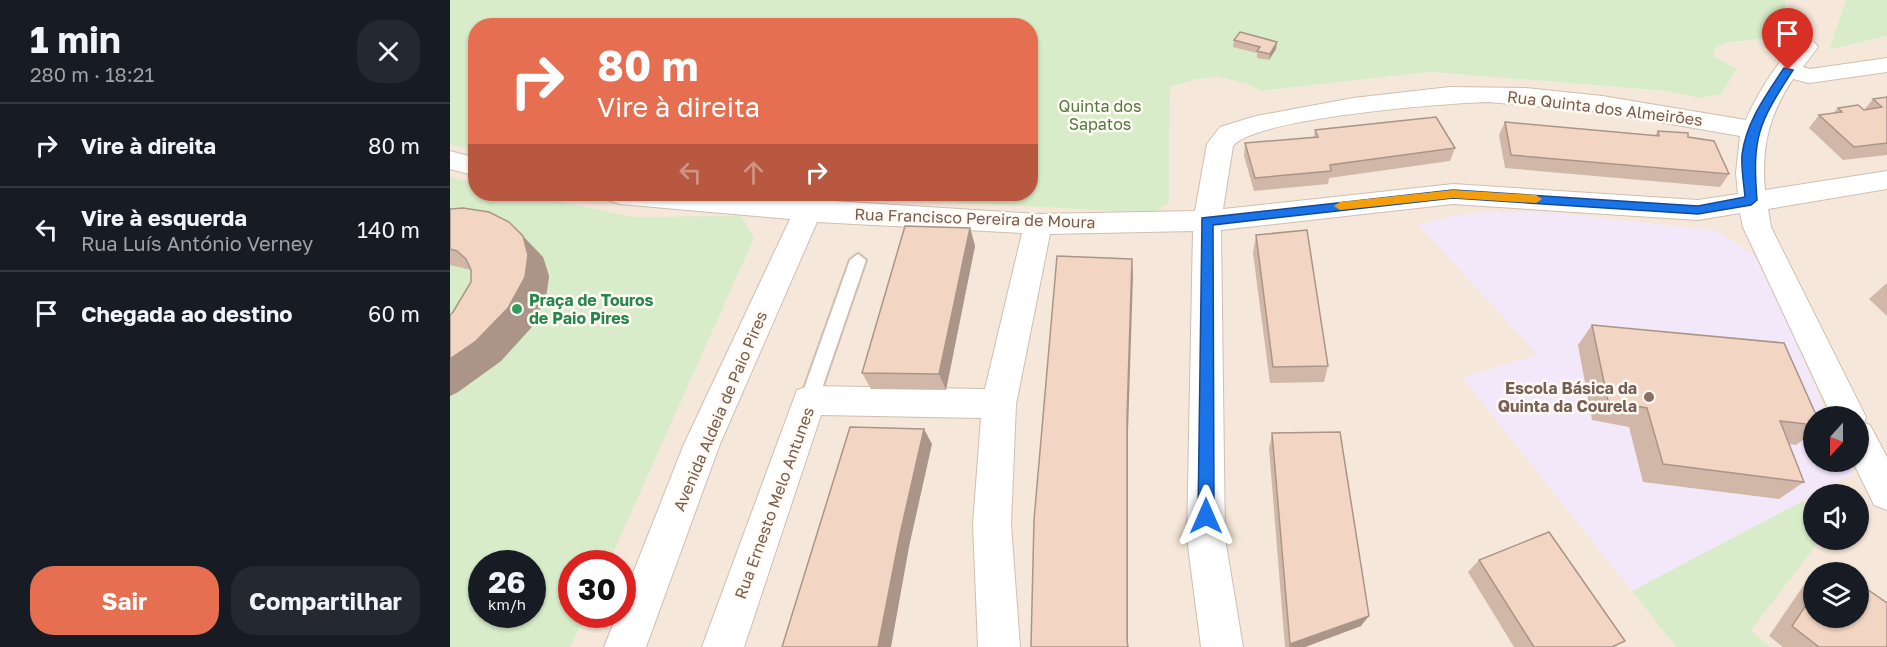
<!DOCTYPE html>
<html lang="pt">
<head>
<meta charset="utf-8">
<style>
	:root { --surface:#171b24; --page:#242831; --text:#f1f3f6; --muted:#9ea1a6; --line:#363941; --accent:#e76f51 }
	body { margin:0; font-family:"Golos Text",sans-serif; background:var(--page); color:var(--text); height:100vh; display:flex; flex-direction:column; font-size:22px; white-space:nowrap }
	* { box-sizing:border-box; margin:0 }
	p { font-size:20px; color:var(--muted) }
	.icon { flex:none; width:33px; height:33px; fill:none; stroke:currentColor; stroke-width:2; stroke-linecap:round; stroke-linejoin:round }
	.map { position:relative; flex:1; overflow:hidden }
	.side { display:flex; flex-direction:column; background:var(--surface); width:450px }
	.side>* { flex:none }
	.guide { position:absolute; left:18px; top:18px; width:570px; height:183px; border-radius:24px; box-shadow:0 2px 4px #0004; background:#e76f51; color:#fff; overflow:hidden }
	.needle { width:39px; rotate:201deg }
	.buttons { position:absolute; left:1353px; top:406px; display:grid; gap:12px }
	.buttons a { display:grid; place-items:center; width:66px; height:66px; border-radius:50%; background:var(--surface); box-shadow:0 2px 4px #0004; font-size:30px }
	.speed { position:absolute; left:18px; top:550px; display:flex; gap:12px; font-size:30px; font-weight:700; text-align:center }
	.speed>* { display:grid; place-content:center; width:78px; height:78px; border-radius:50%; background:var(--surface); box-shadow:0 2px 4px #0004; line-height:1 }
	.speed small { font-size:15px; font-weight:400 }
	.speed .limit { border:9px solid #d22; background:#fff; color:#111 }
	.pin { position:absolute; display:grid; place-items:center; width:51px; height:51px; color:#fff; margin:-62px -26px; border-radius:50% 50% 50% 0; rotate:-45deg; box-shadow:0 0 6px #0007 }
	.pin .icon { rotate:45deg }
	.me { position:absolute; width:66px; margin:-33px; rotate:0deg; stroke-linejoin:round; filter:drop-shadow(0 0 4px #0008) }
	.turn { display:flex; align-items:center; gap:21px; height:126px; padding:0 30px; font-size:27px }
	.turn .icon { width:78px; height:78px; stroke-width:2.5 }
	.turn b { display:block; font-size:42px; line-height:51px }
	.lanes { display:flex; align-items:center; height:57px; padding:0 30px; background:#0003; justify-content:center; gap:30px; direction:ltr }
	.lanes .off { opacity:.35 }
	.round { display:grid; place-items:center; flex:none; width:63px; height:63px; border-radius:24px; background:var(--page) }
	.headline { display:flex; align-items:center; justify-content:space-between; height:102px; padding:0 30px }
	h1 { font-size:36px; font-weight:700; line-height:45px }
	.button { display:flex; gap:12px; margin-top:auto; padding:12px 30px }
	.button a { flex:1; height:69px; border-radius:24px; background:var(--accent); color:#fff; font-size:24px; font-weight:700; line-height:69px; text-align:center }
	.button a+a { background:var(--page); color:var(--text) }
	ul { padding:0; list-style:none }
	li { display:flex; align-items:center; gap:18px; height:84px; padding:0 30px; border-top:2px solid var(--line) }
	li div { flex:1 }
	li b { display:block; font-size:22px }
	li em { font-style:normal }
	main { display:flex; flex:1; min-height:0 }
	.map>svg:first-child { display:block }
	.residential { fill:#f5e8da; fill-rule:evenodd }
	.education { fill:#f3e8fa }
	.green { fill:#d8ecc9; fill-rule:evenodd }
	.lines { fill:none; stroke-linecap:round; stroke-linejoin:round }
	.lane-casing { stroke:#d1beb0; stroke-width:4 }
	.street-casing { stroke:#d1beb0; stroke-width:2 }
	.lane { fill:#fff; fill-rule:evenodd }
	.street { fill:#fff; fill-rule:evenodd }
	.wall { fill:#d1b7a8 }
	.shaded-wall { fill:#aa9588 }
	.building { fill:#f3d5c3; stroke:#aa9588; stroke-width:1.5 }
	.route { fill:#1a73e8; stroke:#114b97; stroke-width:1.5 }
	.slow { fill:#f59e0b }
	.leisure-dot { fill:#2e9e5b; stroke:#fffaf3; stroke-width:2 }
	.education-dot { fill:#8d6e63; stroke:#fffaf3; stroke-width:2 }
	.labels { text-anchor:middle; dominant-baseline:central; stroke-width:5; stroke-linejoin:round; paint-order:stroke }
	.park-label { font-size:16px; fill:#537a41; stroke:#fffaf3 }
	.street-label { font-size:16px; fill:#7a5c4d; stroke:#fffaf3 }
	.leisure-label { font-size:16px; font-weight:bold; fill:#27864d; stroke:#fffaf3; text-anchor:start }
	.education-label { font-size:16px; font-weight:bold; fill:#785e54; stroke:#fffaf3; text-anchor:end }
</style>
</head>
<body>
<main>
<section class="side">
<div class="headline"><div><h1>1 min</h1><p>280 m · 18:21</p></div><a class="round"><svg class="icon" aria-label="close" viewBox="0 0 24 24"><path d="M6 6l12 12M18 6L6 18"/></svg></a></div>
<ul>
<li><svg class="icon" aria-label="right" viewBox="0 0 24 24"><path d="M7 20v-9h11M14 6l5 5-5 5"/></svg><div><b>Vire à direita</b></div><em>80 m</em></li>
<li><svg class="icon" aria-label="left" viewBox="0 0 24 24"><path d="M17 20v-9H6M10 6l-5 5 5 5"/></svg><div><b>Vire à esquerda</b><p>Rua Luís António Verney</p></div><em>140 m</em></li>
<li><svg class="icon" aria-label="arrive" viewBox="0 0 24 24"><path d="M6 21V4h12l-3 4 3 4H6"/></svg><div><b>Chegada ao destino</b></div><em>60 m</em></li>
</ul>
<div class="button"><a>Sair</a><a>Compartilhar</a></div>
</section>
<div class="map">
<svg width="1437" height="647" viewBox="0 0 1437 647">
	<rect width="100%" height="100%" fill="#fdf6ec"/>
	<path class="residential" d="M1335,0H1396L1379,50L1437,36V647H0V144L25,152L26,194H344L682,212L719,203L720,87L747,79L769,77L798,84L811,91L979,72L1216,91L1249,98L1270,95L1287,69L1264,56L1263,50L1275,43L1337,36ZM1364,417H1408V462H1364ZM1364,495H1408V540H1364ZM32,564H82V615H32ZM122,564H172V615H122ZM1364,573H1408V618H1364Z"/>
	<polygon class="education" points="1029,212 1095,212 1265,230 1304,255 1322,287 1378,417 1364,417 1364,462 1398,462 1403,474 1182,591 1012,377 1088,355 969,225 1002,216"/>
	<g class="green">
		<polygon points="0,0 1335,0 1337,36 1275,43 1263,50 1264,56 1287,69 1270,95 1249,98 1216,91 979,72 811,91 798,84 769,77 747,79 720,87 719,203 707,211 682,212 344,194 580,194 580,26 26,26 25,152 0,144"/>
		<polygon points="1396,0 1437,0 1437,36 1379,50"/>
		<path d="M0,177L25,183L26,194H76L182,217L291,216L304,238L158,564H122V615H135L120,647H0ZM32,564H82V615H32Z"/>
		<polygon points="1353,501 1363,516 1364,540 1370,540 1301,630 1320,647 1226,647 1182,591"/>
	</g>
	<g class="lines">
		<defs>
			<polygon id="lane" points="408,254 416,260 368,400 365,405 359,408 353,405 350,400 400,260"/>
			<g id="street">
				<path d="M1356,40L1364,42L1368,47L1353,67L1360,69L1437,58V72L1359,83L1343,79C1319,114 1311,148 1315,190L1437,171V189L1318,209L1321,227L1416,417L1414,423L1420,425L1437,457V510L1424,505L1403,462H1408V417H1382L1293,227L1290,213L1248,220L1003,204L771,230L775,538L793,647H751L737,538L743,231L600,234L566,404L561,524L570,647H528L523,524L531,418L371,415L294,647H252L347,390L359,386L535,389L572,233L367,222L270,444L196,647H154L167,615H172V601L234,444L340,219L170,204L160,201L157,194H273L588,214L745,211L757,144L770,127L806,116L903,98L1000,87L1076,88L1152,96L1296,120C1304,100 1335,45 1356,40ZM1038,102L1152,112L1290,136L1286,173L1288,194L1248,200L1003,184L773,209L783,146C805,118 996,103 1038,102Z"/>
				<polygon points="0,151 26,158 26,176 0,169"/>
			</g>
		</defs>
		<use href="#lane" class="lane-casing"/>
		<use href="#street" class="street-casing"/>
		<use href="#lane" class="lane"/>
		<use href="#street" class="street"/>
	</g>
	<g class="wall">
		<polygon points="784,40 826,49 819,60 807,58 807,53 783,47"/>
		<polygon points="1437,97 1437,155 1393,160 1359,128 1369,115 1383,113 1388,108 1414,110 1423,99"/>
		<polygon points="1055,122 1205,135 1208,131 1238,137 1279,174 1270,187 1055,168 1049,135"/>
		<polygon points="865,130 1005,148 1000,161 879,178 878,184 804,191 794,156 795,143 864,137"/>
		<polygon points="0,209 93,257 99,276 96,298 81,328 51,361 8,392 0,396 0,315 3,312 21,282 21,270 0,265"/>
		<polygon points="520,228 525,246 496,390 421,389 412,373"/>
		<polygon points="806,235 878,366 874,382 820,383 803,253"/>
		<polygon points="1437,283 1437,316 1419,299"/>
		<polygon points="1142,325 1364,417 1364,432 1346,445 1339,444 1354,482 1329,499 1193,482 1179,427 1142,420 1128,345"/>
		<polygon points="822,433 911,626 855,647 835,647 819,448"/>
		<polygon points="1029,560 1166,647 1064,647 1018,572"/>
		<polygon points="1383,564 1395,573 1366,573"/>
		<polygon points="1364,574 1364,618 1437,647 1333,647 1319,636 1360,576"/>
	</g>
	<g class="shaded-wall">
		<polygon points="827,42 826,49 819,60 820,54"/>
		<polygon points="520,228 525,246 496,390 489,374"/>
		<polygon points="73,236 93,257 99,276 96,298 81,328 51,361 8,392 0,396 0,359"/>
		<polygon points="682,259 683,276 678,432 678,647 677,640 677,417"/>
		<polygon points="474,429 482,444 459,547 441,647 428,647 450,534"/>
		<polygon points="919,616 911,626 855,647 839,647 840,644"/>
	</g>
	<g class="building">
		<polygon points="790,32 827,42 820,54 807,51 810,47 784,40"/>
		<polygon points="1437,97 1437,143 1404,147 1369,115 1392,112 1388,108 1408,105 1414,110 1432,107 1423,99"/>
		<polygon points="986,117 1005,148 880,165 881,171 805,178 795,143 868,137 865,130"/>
		<polygon points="1055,122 1209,136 1208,131 1238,133 1238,137 1264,141 1279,174 1061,155"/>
		<polygon points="13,208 39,212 59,222 73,236 78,255 75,277 58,308 26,341 0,359 0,315 3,312 21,282 21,270 16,259 7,251 0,249 0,209"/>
		<polygon points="455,226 520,228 489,374 412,373"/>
		<polygon points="857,230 878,366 823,367 806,235"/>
		<polygon points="607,256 682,259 677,417 677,640 678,647 581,647 584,520"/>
		<polygon points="1142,325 1334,343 1367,417 1364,417 1364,425 1330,421 1354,482 1213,464 1197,408 1158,401"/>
		<polygon points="400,427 474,429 450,534 428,647 332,647"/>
		<polygon points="890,432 919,616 840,644 822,433"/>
		<polygon points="1099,532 1175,641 1162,647 1084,647 1029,560"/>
		<polygon points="1383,564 1395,573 1377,573"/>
		<polygon points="1408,583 1437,603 1437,647 1369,647 1342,626 1364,593 1364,618 1408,618"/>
	</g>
	<path class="route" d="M1334,68L1343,70C1308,124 1302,137 1307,200L1301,205L1248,214L1003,198L763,225L764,516L762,521L756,523L750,521L748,516L752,218L1003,190L1248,206L1295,197C1294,184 1291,169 1292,155C1296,122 1316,95 1334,68Z"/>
	<polygon class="slow" points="1003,190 1086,195 1092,199 1086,203 1003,198 890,210 884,206 890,202"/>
	<circle class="leisure-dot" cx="67" cy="309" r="6"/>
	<circle class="education-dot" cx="1199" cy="397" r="6"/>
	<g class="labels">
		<g class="park-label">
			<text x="650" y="106">Quinta dos<tspan x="650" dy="18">Sapatos</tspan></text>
		</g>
		<g class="street-label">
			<text transform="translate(1155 108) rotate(7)">Rua Quinta dos Almeirões</text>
			<text transform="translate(525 218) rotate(2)">Rua Francisco Pereira de Moura</text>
			<text transform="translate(270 411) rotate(-67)">Avenida Aldeia de Paio Pires</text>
			<text transform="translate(324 503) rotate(-70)">Rua Ernesto Melo Antunes</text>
		</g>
		<g class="leisure-label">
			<text x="79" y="300">Praça de Touros<tspan x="79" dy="18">de Paio Pires</tspan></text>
		</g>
		<g class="education-label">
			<text x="1187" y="388">Escola Básica da<tspan x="1187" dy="18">Quinta da Courela</tspan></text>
		</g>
	</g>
</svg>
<div class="buttons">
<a><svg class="needle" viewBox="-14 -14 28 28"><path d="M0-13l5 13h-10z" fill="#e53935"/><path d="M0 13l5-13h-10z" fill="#9ea1a6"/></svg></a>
<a><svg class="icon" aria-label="sound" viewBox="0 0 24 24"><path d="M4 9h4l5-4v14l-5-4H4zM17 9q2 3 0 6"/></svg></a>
<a><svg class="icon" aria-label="layers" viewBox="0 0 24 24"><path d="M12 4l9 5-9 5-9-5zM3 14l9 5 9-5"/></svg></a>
</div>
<div class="speed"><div>26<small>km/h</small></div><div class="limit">30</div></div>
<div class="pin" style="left:1338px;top:70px;background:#d93025"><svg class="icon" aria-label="arrive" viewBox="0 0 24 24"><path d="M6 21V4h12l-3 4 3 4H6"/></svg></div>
<svg class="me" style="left:756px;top:516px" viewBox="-20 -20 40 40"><path d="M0-17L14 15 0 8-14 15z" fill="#1a73e8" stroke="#fff" stroke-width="4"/></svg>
<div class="guide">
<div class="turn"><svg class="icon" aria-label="right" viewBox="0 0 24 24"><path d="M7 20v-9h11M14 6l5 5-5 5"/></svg><div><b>80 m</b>Vire à direita</div></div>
<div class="lanes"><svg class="icon off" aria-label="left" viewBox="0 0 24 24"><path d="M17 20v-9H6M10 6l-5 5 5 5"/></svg><svg class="icon off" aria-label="ahead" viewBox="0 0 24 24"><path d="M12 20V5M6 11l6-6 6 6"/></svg><svg class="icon" aria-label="right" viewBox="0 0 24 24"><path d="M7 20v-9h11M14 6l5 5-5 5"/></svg></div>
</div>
</div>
</main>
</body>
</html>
